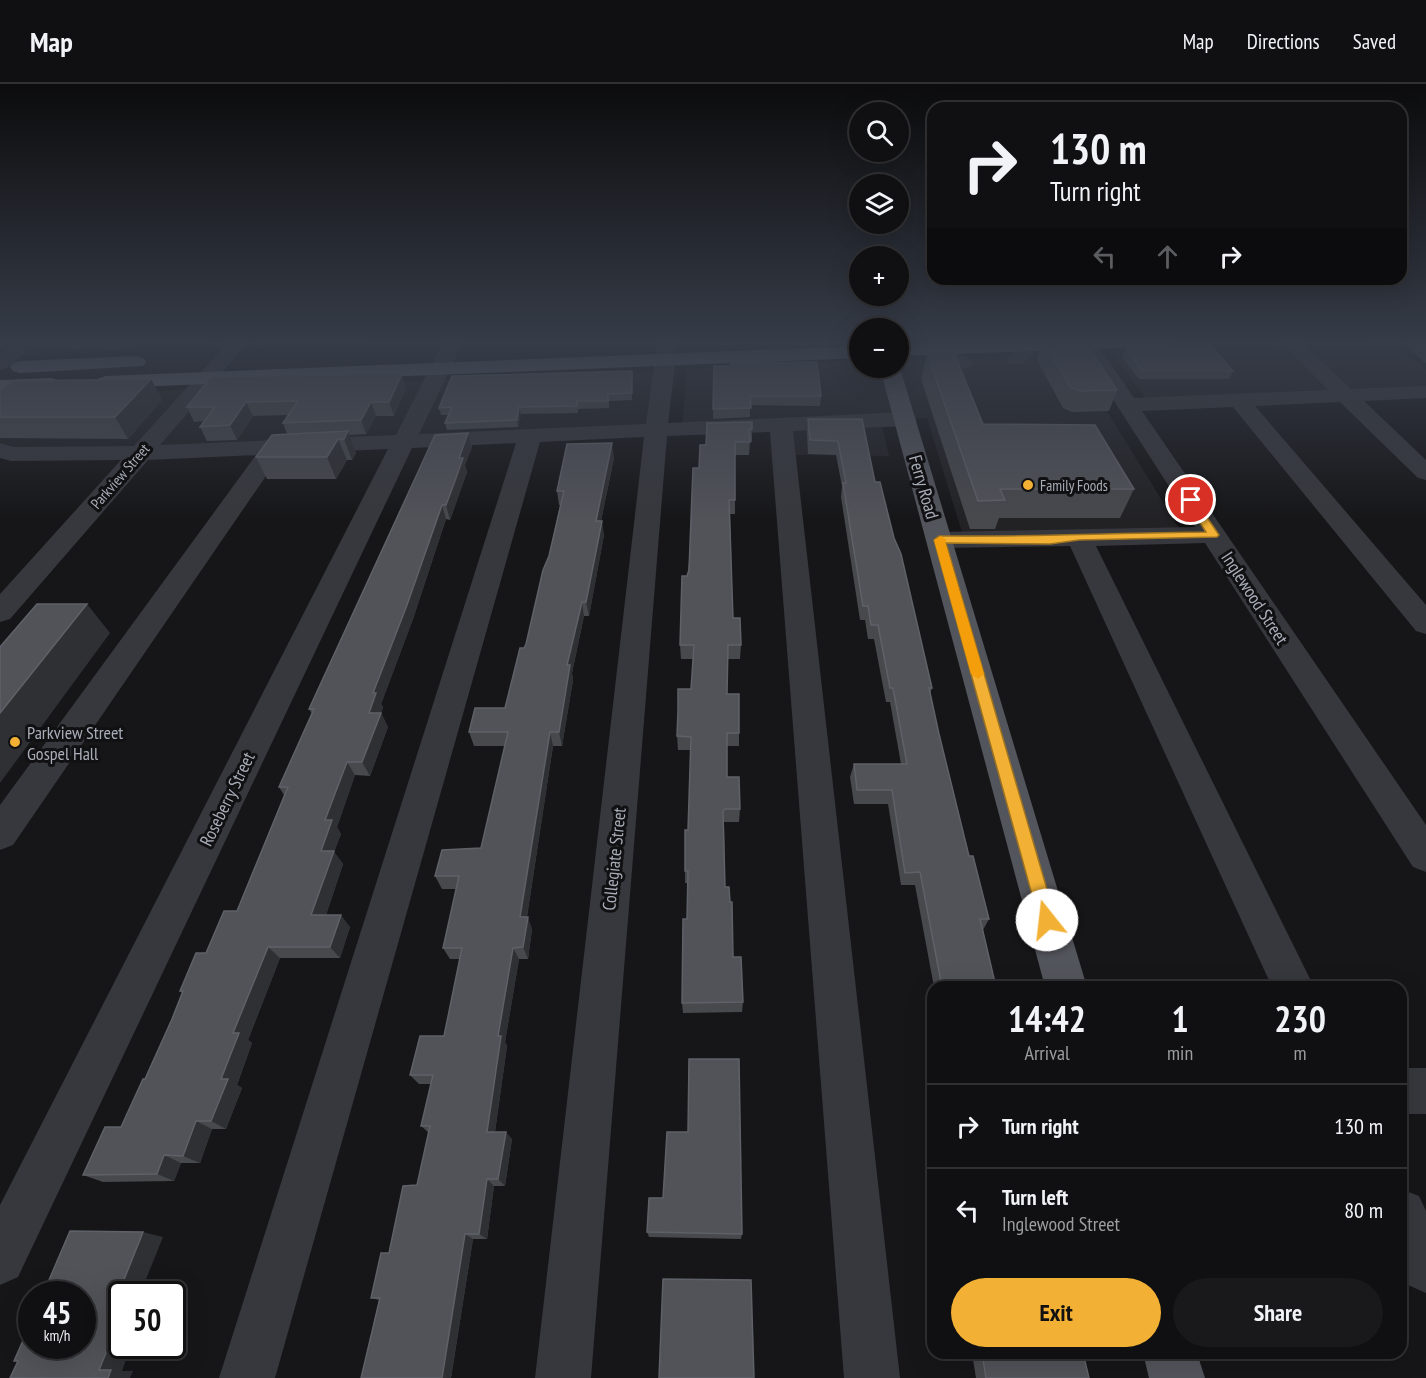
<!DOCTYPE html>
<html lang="en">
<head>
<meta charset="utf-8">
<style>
	:root { --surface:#101012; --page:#19191b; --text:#f1f3f6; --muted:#9c9d9f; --line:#303032; --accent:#f2b134 }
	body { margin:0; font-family:"PT Sans Narrow",sans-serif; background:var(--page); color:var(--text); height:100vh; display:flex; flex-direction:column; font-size:22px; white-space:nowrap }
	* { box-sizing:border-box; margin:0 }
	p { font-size:20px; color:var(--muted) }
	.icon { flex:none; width:33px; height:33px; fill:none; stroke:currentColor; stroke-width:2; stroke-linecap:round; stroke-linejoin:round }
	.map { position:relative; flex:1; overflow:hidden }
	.details { position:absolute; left:927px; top:897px; width:480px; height:378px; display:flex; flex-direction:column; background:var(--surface); border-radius:18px; box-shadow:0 6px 24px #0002,0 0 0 2px var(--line) }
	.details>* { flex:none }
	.hud { position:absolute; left:927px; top:18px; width:480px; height:183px; border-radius:18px; box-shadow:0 6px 24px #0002,0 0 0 2px var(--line); background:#101012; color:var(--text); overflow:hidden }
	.buttons { position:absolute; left:849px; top:18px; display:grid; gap:12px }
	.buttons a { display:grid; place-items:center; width:60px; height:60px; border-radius:50%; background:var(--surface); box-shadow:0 6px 24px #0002,0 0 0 2px var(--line); font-size:30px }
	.speed { position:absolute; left:18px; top:1197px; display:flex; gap:12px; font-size:30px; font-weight:700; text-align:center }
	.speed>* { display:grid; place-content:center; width:78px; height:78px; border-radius:50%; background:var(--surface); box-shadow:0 6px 24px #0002,0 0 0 2px var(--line); line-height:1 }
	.speed small { font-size:15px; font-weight:400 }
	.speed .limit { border:3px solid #111; border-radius:9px; background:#fff; color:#111 }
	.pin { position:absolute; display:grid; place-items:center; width:51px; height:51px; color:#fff; margin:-26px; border:3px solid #fff; border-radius:50%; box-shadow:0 2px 6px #0007 }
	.me { position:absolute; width:66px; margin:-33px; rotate:344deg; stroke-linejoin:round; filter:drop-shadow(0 0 4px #0008) }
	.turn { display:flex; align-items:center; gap:21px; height:126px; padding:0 24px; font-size:27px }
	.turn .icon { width:78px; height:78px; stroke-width:2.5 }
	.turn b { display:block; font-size:42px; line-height:51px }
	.lanes { display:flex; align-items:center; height:57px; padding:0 24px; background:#0003; justify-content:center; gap:30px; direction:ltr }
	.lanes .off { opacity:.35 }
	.eta { display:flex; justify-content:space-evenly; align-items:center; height:102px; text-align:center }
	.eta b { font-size:36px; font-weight:700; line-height:42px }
	.action { display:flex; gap:12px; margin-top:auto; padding:12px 24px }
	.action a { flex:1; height:69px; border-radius:36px; background:var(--accent); color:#111; font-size:24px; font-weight:700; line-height:69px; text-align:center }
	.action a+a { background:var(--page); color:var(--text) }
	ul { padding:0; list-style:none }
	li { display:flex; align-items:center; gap:18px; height:84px; padding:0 24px; border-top:2px solid var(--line) }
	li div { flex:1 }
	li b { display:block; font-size:22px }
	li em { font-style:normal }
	header { display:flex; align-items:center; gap:36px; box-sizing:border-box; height:84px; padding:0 30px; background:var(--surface); border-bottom:2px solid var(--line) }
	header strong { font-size:28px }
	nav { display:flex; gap:33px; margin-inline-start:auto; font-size:21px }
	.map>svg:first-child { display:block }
	.built { fill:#222225 }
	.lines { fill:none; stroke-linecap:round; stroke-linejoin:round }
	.minor { fill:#37383d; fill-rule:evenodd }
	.major { fill:#53555c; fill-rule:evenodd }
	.highway { fill:#63666e; fill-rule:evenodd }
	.wall { fill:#47494d }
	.shaded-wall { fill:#2f3033 }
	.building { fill:#525359; stroke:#5f6168; stroke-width:1.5 }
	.route { fill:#f2b134; stroke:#9d7322; stroke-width:1.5 }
	.slow { fill:#f59e0b }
	.poi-dot { fill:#f2b134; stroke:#111113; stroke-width:2 }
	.labels { text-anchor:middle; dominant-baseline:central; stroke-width:6; stroke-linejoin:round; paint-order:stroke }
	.far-street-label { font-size:15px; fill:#a8adb8; stroke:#111113 }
	.far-poi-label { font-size:15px; fill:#a8adb8; stroke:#111113; text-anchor:start }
	.street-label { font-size:18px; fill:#a8adb8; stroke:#111113 }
	.poi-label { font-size:18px; fill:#a8adb8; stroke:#111113; text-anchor:start }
</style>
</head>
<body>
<header>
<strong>Map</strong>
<nav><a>Map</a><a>Directions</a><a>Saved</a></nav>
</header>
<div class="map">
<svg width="1426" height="1294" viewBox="0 0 1426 1294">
	<rect width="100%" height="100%" fill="#161618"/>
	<g class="built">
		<polygon points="31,256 144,256 133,266 12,272"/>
		<polygon points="260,256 432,256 253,264"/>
		<polygon points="1393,259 1426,286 1426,307 1149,319 1113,269"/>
		<polygon points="1072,270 1182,449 964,455 927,334 829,338 881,337 889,372 787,371 784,339 682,343 687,285 859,277 860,284 898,284 899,276"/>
		<polygon points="665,285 658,344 400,357 0,365 0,315 199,305 642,289"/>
	</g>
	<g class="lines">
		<g class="minor">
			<polygon points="18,256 39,256 7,284 0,286 0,270"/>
			<polygon points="230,256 250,256 160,361 396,351 444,256 464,256 419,350 646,340 658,256 678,256 668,339 905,328 913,330 916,335 913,340 905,342 793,347 900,1294 844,1294 770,348 667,352 591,1294 535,1294 644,353 540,358 275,1294 219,1294 516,359 412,364 18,1193 0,1201 0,1121 388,365 281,370 13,761 0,766 0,721 256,371 148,376 10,535 0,538 0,510 121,376 11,377 0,374 0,359 13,363 134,362"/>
			<polygon points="1075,256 1094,256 1134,314 1328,306 1279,256 1299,256 1351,305 1426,302 1426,314 1364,317 1426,376 1426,396 1418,394 1340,318 1255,322 1426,521 1426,550 1416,547 1233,323 1142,327 1426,741 1426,788 1413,783 1205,459 1096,462 1314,903 1272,903 1070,462 939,464 930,462 926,456 930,450 939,448 1195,443"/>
			<polygon points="1025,257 1039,257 1042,261 1023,280 1009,280 1006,276"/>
			<polygon points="929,259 971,275 974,279 971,283 964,285 922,269 919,265 922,261"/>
			<rect x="1401" y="984" width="25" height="46"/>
			<polygon points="1401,1105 1419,1112 1426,1127 1426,1209 1408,1201 1401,1187"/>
		</g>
		<g class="major">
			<polygon points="898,282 900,284 1087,903 1045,903 880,284 898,284"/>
			<polygon points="1143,1269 1197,1269 1205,1294 1149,1294"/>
		</g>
		<g class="highway">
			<polygon points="1005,256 1176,256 1174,260 1167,262 898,272 898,260"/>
			<polygon points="860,262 860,274 106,304 99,302 96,298 99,294 106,292"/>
			<polygon points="136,272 143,274 146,278 143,282 20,289 13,287 10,283 13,279 20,277"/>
			<polygon points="51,294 58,296 61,300 58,304 0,308 0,296"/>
		</g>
	</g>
	<g class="wall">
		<polygon points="0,256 15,256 4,264 0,264"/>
		<polygon points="29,256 209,256 206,259 137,260 133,264 71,265 69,263 34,264"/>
		<polygon points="276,256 305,256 303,259 277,259"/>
		<polygon points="1043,256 1117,306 1109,327 1072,328 1063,324 1037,276"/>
		<polygon points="1412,256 1426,256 1426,279 1407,264"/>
		<polygon points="1126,264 1233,287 1229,295 1139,295 1122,273"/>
		<polygon points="927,269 983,340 1134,405 1120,434 999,434 995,445 970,445 921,295"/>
		<polygon points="714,282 821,312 820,322 750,321 750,333 713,335"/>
		<polygon points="632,287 632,316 609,317 609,324 578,325 578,329 521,330 518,343 447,346 445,339 449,331 441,331 439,324"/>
		<polygon points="211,293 406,304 394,332 376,332 366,350 349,351 356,369 352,376 347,376 336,395 267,395 256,373 287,350 283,339 288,331 253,332 237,356 207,357 200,343 204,337 194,338 187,323"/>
		<polygon points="151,295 162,316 128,355 0,354 0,307"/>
		<polygon points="808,335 862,335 875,398 932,604 930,610 939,650 969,772 989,835 983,846 996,903 934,903 915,801 901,801 888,720 854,720 850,693 854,680 901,680 890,618 886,618 874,555 868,555 865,536 860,536 841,413 842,402 836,371 808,370 807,349"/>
		<polygon points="707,339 752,345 752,358 750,358 749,371 735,371 735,430 730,430 733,534 741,561 740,575 727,575 727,610 739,649 739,662 727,662 727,693 740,725 739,738 724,738 724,739 725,803 733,873 743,918 742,928 683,929 682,919 687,835 688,799 685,799 685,787 688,746 691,666 678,666 677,652 691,605 693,575 681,575 680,561 699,384 706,361"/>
		<polygon points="468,349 472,363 465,381 467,388 450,436 446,435 413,535 381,620 383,623 381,629 388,643 370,692 355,691 337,743 341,750 334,768 343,780 326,831 350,843 340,874 280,874 248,956 252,959 237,1001 242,1004 226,1045 212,1045 200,1079 181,1079 174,1097 103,1098 83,1091 121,1043 145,995 172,935 182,909 180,907 206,869 237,827 284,711 279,703 312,630 309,625"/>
		<polygon points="614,374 601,437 604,451 589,532 584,532 572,589 573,596 562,662 553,662 527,833 532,845 528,875 519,875 505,958 507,962 495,1048 512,1055 505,1102 494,1102 487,1155 473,1155 451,1294 361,1294 379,1216 371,1214 389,1169 417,1101 429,1049 421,1042 431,1000 419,1000 410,991 444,952 460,875 450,875 443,864 457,805 442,805 435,792 481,764 505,662 474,662 469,648 505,624 526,560 549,472 560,421 559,421 557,407"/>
		<polygon points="647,1148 742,1150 741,1155 649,1153"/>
		<polygon points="972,1269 1083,1269 1089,1294 976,1294"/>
	</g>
	<g class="shaded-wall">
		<polygon points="0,256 15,256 4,264 0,258"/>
		<polygon points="128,256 135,256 137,260 133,264"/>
		<polygon points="402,290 406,304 394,332 389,318"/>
		<polygon points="151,295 162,316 128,355 115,333"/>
		<polygon points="246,318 253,332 237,356 230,341"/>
		<polygon points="371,318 376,332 366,350 361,336"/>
		<polygon points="519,323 521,330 518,343 517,336"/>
		<polygon points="348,347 356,369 352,376 344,355"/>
		<polygon points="468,349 472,363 465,381 467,388 450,436 446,421 459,374"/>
		<polygon points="338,355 347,376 336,395 327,373"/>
		<polygon points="612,359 614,374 598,451 596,437"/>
		<polygon points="442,421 446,435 413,535 381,620 383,623 381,629 388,643 370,692 362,678 373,609"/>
		<polygon points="602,437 604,451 589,532 586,518"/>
		<polygon points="582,518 584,532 572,589 573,596 562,662 559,648 567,581"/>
		<polygon points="87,520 110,549 0,699 0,629"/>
		<polygon points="550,648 553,662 525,845 520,833"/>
		<polygon points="347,678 355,691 337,743 341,750 334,768 343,780 322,843 311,831 325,736"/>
		<polygon points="341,831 350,843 340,874 330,863"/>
		<polygon points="528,833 532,845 528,875 523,863"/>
		<polygon points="268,863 280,874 248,956 252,959 237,1001 242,1004 226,1045 211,1037 233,949"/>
		<polygon points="513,864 519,875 505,958 507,962 494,1055 487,1048 498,952"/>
		<polygon points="196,1037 212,1045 200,1079 183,1072"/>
		<polygon points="506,1048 512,1055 505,1102 498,1095"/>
		<polygon points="164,1071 181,1079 174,1097 157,1090"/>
		<polygon points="487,1095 494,1102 487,1155 479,1150"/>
		<polygon points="143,1148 163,1153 140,1210 122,1210 122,1230 111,1228"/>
		<polygon points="465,1150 473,1155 451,1294 442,1294"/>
		<polygon points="122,1230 122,1262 131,1262 122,1287 133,1287 130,1294 108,1294 99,1286"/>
	</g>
	<g class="building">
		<polygon points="1043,256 1084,256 1117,306 1080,307 1070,303"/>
		<polygon points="1210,261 1233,287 1142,287 1126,264"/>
		<polygon points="927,269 954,269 983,340 1095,341 1134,405 1000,405 1005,416 978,417"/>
		<polygon points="817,278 821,312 750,312 751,324 713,325 714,282 730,282 730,279"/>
		<polygon points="632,287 632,309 608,310 608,317 577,317 577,322 519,323 517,336 445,339 452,323 439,324 452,292"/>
		<polygon points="402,290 389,318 371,318 361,336 283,339 298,317 246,318 230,341 200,343 215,323 187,323 211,293"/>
		<polygon points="151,295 115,333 0,333 0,307 13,297"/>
		<polygon points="808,335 862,335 875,398 880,398 894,454 901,470 932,604 929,604 939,650 969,772 973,772 989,835 980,835 996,903 942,903 920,788 905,789 892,706 857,706 854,680 907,680 893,604 890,604 878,541 871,541 868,522 863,522 843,399 846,399 838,357 810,356"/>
		<polygon points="752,338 752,345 749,345 750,358 735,358 735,416 729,416 733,534 740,534 741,561 728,561 727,610 739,610 739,649 727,649 727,693 739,693 740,725 725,725 723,727 725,803 729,803 730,818 732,818 733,873 741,873 743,918 682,919 683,835 687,835 688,787 685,787 685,746 688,746 691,653 677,652 678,627 678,605 691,605 694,561 680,561 682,492 687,492 689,486 693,384 699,384 700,361 706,361 707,339"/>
		<polygon points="348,347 344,355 338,355 327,373 256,373 272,351"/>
		<polygon points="468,349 459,374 463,374 456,394 446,421 442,421 407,521 373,609 376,609 369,629 381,629 362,678 347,678 325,736 332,736 321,767 334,767 311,831 341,831 330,863 268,863 233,949 239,949 221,995 228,995 211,1037 196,1037 183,1072 164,1071 157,1090 83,1091 105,1043 121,1043 143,995 145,995 172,935 183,907 180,907 196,869 206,869 224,827 237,827 288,703 279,703 314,625 309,625 435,351"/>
		<polygon points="612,359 596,437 602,437 586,518 582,518 567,581 570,581 559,648 550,648 520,833 528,833 523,863 513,864 498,952 501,952 487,1048 506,1048 498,1095 487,1095 479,1150 465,1150 442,1294 361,1294 380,1214 371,1214 381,1169 389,1169 403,1102 417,1101 430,1042 421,1042 433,991 410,991 420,952 444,952 462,864 443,864 459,792 435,792 442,766 481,764 508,648 469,648 475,624 505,624 520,564 524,564 526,560 543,486 549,472 564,407 557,407 567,360"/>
		<polygon points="37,520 87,520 0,629 0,563"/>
		<polygon points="689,975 739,975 742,1150 647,1148 649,1114 663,1114 667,1048 688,1048"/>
		<polygon points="70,1147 143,1148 111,1228 122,1228 122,1230 99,1286 111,1286 108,1294 10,1294 18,1277 14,1277 32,1236 32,1262 82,1262 82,1210 43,1210"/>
		<polygon points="663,1195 751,1196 754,1294 659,1294"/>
		<polygon points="982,1269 1083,1269 1089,1294 986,1294"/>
	</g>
	<linearGradient id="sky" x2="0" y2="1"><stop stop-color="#0c0c0d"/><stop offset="0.59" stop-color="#363c48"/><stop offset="1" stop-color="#363c48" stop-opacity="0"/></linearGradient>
	<rect width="1426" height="437" fill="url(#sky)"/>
	<path class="route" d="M1191,413L1194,414L1219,451L1217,453L1079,456L1050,460L946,459L1056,836L1053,841L1047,844L1041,841L1039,836L934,456L939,452C1028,453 1117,449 1206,448L1185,416Z"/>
	<polygon class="slow" points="941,452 947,456 945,458 984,590 978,595 971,590 934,456"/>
	<g class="poi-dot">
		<circle cx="1028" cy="401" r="6"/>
		<circle cx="15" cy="658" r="6"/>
	</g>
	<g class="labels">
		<g class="far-street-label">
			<text transform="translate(120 392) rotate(-49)">Parkview Street</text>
		</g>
		<g class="far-poi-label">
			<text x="1040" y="401">Family Foods</text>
		</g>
		<g class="street-label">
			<text transform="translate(924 403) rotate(74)">Ferry Road</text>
			<text transform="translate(1255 514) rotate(57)">Inglewood Street</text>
			<text transform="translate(227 715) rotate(-64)">Roseberry Street</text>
			<text transform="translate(614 775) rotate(-84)">Collegiate Street</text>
		</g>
		<g class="poi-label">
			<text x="27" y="648">Parkview Street<tspan x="27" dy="21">Gospel Hall</tspan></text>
		</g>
	</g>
</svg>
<div class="buttons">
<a><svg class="icon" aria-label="search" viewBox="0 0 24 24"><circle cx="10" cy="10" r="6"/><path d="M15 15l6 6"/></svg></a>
<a><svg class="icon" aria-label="layers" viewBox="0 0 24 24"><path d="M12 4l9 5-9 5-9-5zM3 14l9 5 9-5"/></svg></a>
<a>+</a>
<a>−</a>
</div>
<div class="speed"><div>45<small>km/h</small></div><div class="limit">50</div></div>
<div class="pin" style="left:1191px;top:416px;background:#d93025"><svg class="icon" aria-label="arrive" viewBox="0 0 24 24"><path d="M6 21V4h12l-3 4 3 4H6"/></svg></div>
<svg class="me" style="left:1047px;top:836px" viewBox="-20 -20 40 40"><circle r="19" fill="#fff"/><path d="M0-13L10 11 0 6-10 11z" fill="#f2b134"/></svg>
<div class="hud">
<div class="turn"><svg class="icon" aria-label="right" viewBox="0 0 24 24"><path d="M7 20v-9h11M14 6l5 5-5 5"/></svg><div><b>130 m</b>Turn right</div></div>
<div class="lanes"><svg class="icon off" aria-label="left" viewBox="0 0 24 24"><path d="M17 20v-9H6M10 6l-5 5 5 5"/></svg><svg class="icon off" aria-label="ahead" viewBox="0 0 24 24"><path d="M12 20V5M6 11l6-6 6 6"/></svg><svg class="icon" aria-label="right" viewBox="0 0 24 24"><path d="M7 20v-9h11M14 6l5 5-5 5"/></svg></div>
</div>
<section class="details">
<div class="eta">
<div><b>14:42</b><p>Arrival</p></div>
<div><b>1</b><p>min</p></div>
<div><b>230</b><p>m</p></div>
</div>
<ul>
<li><svg class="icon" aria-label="right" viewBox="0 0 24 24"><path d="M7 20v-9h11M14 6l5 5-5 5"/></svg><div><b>Turn right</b></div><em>130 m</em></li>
<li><svg class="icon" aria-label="left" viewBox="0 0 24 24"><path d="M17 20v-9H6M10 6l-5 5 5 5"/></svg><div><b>Turn left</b><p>Inglewood Street</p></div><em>80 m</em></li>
</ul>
<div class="action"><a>Exit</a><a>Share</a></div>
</section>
</div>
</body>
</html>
